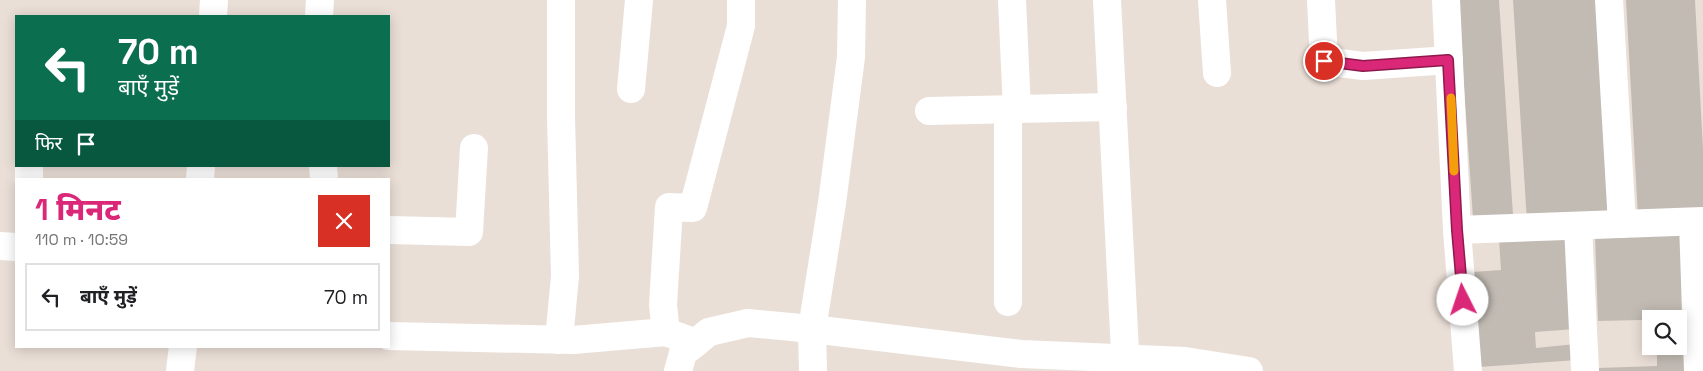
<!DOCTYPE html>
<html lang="hi">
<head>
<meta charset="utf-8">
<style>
	:root { --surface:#fff; --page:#f2f2f2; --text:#202124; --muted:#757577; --line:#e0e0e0; --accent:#db2777 }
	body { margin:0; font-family:"Space Grotesk","Noto Sans Devanagari",sans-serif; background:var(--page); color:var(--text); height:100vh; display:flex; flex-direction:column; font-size:19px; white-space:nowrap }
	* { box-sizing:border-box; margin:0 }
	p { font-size:16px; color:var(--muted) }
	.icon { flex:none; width:28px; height:28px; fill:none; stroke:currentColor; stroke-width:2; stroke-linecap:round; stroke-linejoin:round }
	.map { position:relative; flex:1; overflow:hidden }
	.drawer { position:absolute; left:15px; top:178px; width:375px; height:170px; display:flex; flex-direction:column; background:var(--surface); border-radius:0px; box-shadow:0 2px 12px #0003 }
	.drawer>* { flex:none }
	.hud { position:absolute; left:15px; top:15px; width:375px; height:152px; border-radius:0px; box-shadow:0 2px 12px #0003; background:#0b6e4f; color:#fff; overflow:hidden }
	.tools { position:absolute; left:1642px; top:310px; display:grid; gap:10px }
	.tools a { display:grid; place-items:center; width:45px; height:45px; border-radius:0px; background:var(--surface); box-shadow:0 2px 12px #0003; font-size:25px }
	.pin { position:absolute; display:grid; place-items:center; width:42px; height:42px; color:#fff; margin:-21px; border:2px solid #fff; border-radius:50%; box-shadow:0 1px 5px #0007 }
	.me { position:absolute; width:55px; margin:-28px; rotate:356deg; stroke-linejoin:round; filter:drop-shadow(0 0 4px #0008) }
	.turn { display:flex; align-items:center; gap:18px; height:105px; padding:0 20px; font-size:22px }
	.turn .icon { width:65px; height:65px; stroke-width:2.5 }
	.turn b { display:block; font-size:35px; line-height:42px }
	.then { display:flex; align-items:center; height:48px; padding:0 20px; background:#0003; gap:10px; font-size:19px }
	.round { display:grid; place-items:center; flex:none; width:52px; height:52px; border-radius:0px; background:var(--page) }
	.headline { display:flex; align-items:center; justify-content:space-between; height:85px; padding:0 20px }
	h1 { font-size:30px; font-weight:800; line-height:38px; color:var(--accent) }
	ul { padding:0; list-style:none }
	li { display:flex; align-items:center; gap:15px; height:68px; margin:0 10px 8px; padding:0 10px; border:2px solid var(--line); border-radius:0px }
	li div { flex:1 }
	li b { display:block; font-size:19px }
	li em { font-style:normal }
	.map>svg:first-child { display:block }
	.building { fill:#c2bbb4 }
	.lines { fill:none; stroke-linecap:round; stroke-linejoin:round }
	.minor { stroke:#fff; stroke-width:28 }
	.route-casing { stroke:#8e194d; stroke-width:12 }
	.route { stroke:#db2777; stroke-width:9 }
	.slow { stroke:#f59e0b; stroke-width:9 }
</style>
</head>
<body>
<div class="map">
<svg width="1703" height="371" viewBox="0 0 1703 371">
	<rect width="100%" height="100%" fill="#eadfd7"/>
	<g class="building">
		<polygon points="1458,0 1499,0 1513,215 1473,218"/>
		<polygon points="1513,0 1606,0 1619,216 1527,222"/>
		<polygon points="1626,0 1695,0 1703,149 1703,213 1638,217"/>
		<polygon points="1683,232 1685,319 1598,321 1595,235"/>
		<polygon points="1569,234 1575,329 1535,332 1536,348 1576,344 1577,360 1479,367 1473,272 1501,270 1499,239"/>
		<polygon points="1679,336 1691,336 1692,371 1598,371 1598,368 1657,366 1657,346 1679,346"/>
	</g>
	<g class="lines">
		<g class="minor">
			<polyline points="1012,0 1017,110"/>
			<polyline points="1107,0 1126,371"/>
			<polyline points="1212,0 1217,73"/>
			<polyline points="1321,0 1324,61 1363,66 1449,60"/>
			<polyline points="1446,0 1457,230 1468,371"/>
			<polyline points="1609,0 1622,224"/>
			<polyline points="213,16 214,0"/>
			<polyline points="319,16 320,0"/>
			<polyline points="631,89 639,0"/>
			<polyline points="1008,109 1008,302"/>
			<polyline points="929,111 1113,107"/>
			<polyline points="323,166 324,179"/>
			<polyline points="29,167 29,179"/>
			<polyline points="200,179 201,166"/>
			<polyline points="1693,222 1698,371"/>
			<polyline points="1578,226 1585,371"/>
			<polyline points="389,230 469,232 474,148"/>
			<polyline points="1457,230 1703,221"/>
			<polyline points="0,246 16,247"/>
			<polyline points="389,336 573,340 666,332"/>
			<polyline points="559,340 565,276 561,117 561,0"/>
			<polyline points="696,343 666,332 663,305 669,207 693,208 741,26 741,0"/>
			<polyline points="180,371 183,346"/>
			<polyline points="678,371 683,353 709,332 748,323 812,329 1021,354 1185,361 1249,371"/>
			<polyline points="813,371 812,329 832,203 851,57 852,0"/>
		</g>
	</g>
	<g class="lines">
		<defs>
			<polyline id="route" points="1324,61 1363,66 1448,60 1457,230 1463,300"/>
		</defs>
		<use href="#route" class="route-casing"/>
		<use href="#route" class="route"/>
		<polyline class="slow" points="1451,98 1454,171"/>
	</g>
</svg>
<div class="tools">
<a><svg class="icon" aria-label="search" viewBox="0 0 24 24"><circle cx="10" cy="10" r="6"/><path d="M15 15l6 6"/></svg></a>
</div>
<div class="pin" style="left:1324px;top:61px;background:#d93025"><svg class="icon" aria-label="arrive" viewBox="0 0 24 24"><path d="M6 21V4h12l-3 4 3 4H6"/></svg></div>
<svg class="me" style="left:1463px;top:300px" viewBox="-20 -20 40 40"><circle r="19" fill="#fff"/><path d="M0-13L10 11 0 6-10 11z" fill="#db2777"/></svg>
<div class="hud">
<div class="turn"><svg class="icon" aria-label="left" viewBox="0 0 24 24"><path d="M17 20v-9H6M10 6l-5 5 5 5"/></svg><div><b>70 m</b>बाएँ मुड़ें</div></div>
<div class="then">फिर<svg class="icon" aria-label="arrive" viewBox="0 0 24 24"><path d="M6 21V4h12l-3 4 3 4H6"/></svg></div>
</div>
<section class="drawer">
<div class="headline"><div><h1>1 मिनट</h1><p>110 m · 10:59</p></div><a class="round" style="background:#d93025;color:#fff"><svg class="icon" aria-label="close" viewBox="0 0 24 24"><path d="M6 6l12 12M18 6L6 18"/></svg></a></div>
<ul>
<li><svg class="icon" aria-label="left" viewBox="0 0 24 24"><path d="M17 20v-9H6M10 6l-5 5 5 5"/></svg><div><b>बाएँ मुड़ें</b></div><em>70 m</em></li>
</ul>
</section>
</div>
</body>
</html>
